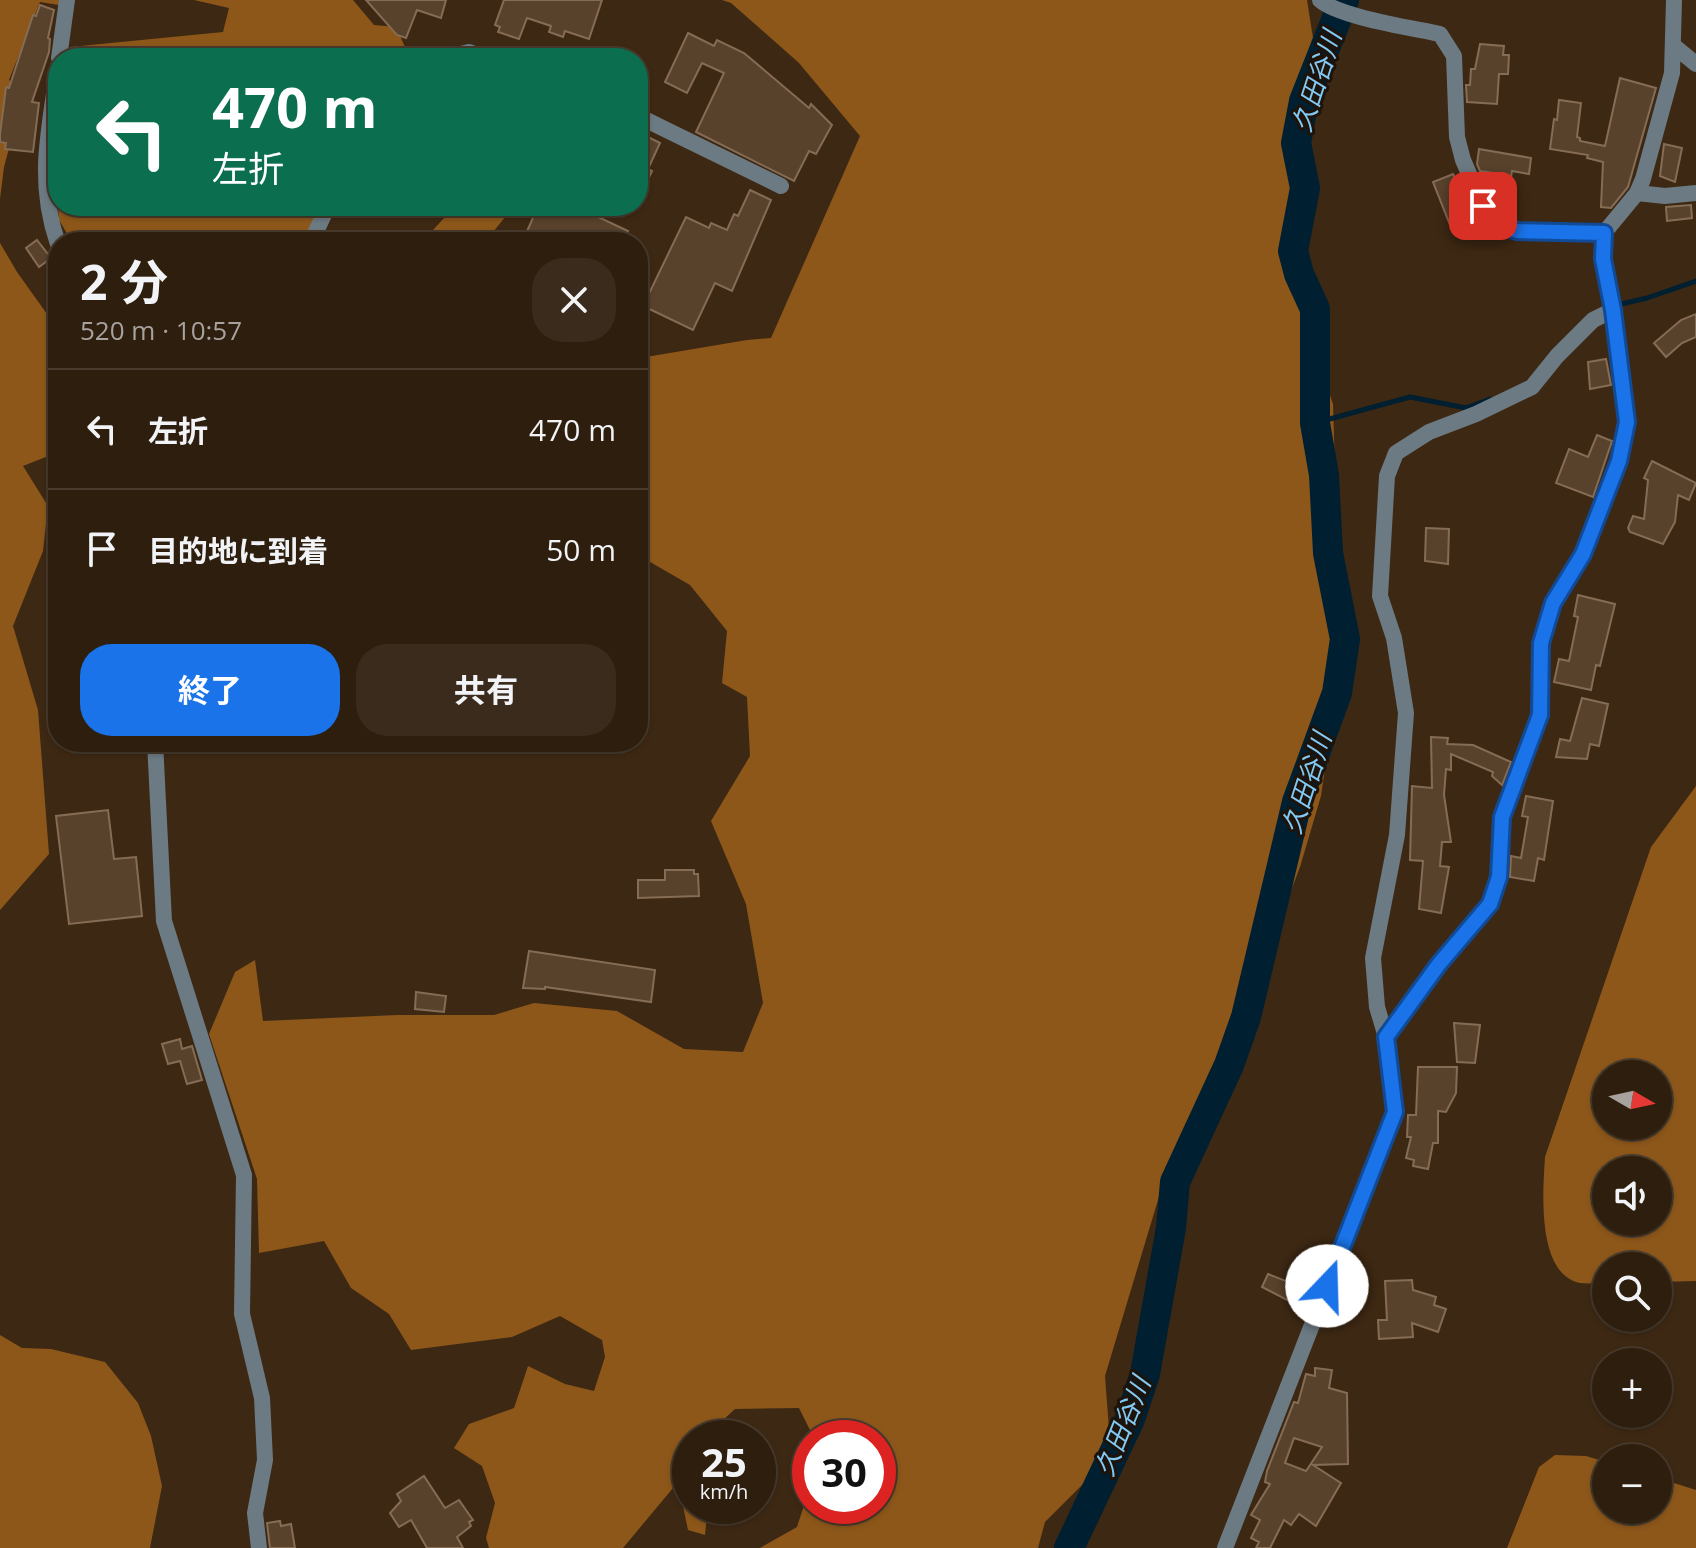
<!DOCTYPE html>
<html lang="ja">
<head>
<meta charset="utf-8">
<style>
	:root { --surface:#2e1e0e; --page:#3a2b1c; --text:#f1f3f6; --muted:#a7a29e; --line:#493c2e; --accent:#1a73e8 }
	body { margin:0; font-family:"Open Sans","Noto Sans JP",sans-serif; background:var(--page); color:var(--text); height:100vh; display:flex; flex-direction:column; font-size:30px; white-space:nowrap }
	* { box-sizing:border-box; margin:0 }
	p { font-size:26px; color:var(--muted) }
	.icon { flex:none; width:44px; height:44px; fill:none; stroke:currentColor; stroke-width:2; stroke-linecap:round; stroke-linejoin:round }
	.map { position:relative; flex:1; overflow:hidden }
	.panel { position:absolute; left:48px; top:232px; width:600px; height:520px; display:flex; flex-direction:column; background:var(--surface); border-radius:32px; box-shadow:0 2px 6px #0004,0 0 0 2px var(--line) }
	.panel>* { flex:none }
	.guide { position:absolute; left:48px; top:48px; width:600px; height:168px; border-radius:32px; box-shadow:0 2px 6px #0004,0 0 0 2px var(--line); background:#0b6e4f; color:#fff; overflow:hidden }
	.needle { width:52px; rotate:99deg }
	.controls { position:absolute; left:1592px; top:1060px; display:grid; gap:16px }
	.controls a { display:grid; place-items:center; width:80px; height:80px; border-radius:50%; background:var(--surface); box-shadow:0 2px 6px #0004,0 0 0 2px var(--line); font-size:40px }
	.speed { position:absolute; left:672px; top:1420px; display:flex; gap:16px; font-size:40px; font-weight:700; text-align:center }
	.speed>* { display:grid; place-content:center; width:104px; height:104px; border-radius:50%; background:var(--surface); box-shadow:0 2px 6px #0004,0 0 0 2px var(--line); line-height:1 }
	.speed small { font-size:20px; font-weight:400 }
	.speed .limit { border:12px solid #d22; background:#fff; color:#111 }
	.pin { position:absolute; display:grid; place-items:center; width:68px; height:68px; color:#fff; margin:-34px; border-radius:16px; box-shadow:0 4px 12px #0006 }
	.me { position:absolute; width:88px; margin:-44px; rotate:21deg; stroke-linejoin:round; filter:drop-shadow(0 0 6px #0008) }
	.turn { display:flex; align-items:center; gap:28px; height:168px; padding:0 32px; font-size:36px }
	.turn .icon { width:104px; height:104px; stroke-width:2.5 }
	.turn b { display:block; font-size:56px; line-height:68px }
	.round { display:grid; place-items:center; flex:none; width:84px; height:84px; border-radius:32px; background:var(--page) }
	.overview { display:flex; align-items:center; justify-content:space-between; height:136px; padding:0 32px }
	h1 { font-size:48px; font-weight:700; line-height:60px }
	.action { display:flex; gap:16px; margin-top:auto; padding:16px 32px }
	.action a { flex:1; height:92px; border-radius:32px; background:var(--accent); color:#fff; font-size:32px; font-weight:700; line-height:92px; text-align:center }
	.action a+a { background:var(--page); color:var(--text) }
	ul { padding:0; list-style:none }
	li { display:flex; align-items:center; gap:24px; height:120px; padding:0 32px; border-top:2px solid var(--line) }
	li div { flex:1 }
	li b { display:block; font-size:30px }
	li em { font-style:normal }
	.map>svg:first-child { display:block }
	.forest { fill:#8d571a; fill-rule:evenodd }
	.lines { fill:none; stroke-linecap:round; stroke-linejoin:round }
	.stream { stroke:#001f30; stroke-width:5 }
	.river { stroke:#001f30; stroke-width:30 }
	.building { fill:#59422c; stroke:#856c55; stroke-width:2; fill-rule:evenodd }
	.minor { stroke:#6c7a83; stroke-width:16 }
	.route-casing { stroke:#114b97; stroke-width:20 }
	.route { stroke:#1a73e8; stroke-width:14 }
	.labels { text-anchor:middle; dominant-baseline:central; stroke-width:6; stroke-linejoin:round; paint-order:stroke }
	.water-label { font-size:26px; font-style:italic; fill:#81caf5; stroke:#1d130a }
</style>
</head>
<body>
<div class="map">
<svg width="1696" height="1548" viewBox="0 0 1696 1548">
	<rect width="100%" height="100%" fill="#3d2813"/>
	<g class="forest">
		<polygon points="0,0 59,0 59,5 40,2 9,80 25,89 4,167 0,199"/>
		<polygon points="194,0 353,0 374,25 396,27 410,58 69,58 70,47 223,32 229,8"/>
		<polygon points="722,0 1307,0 1316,57 1311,88 1294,131 1300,192 1288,257 1306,297 1312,341 1333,404 1336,504 1342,541 1332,719 1321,796 1300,867 1256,983 1161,1190 1105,1376 1111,1456 1045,1522 1038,1548 760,1548 797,1527 810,1487 810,1506 878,1506 878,1438 814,1438 799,1408 735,1409 708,1434 708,1438 690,1438 690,1506 708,1506 705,1535 688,1530 678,1482 623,1548 489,1548 486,1538 495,1503 482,1466 454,1448 469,1424 514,1408 528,1366 565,1384 594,1391 605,1357 602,1340 560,1316 512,1337 411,1350 389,1314 351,1288 324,1241 259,1253 257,1179 209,1034 235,972 255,960 263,1021 397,1015 494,1015 534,1003 617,1011 684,1049 743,1052 763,1003 746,904 711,821 750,756 747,697 722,683 727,631 690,585 638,555 638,356 640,358 747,340 771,338 860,136 799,63 731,3"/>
		<polygon points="58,206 326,206 304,242 72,242 59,220"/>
		<polygon points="455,206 514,206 489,237 490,242 422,242"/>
		<polygon points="0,243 17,272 47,314 58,378 56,453 23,466 48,506 43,551 13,626 38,710 49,854 0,910"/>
		<path d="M1696,786V1281L1658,1282V1266H1606V1283C1598,1283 1588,1284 1580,1283C1536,1274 1543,1190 1545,1157L1651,847ZM1606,1074H1658V1126H1606ZM1606,1170H1658V1222H1606Z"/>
		<polygon points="0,1335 22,1348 51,1349 105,1362 138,1403 151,1436 162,1486 150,1548 0,1548"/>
		<polygon points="1555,1455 1586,1456 1606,1462 1606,1510 1658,1510 1658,1478 1696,1490 1696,1548 1507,1548 1539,1467"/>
	</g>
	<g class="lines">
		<g class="stream">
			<polyline points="1617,305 1647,298 1696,281"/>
			<polyline points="1315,423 1410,397 1466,408 1490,399"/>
		</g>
		<polyline class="river" points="1069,1548 1130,1419 1145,1374 1171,1228 1175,1182 1229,1065 1246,1017 1297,802 1337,693 1345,639 1328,553 1324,475 1315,423 1315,309 1299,274 1293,251 1305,188 1296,143 1304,101 1344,0"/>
	</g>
	<g class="building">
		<polygon points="366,0 446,0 441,18 417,10 406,38 397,35"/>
		<polygon points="504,0 602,0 589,39 565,31 563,37 549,32 551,26 527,18 519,39 498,32 500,27 495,25"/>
		<polygon points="40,5 54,10 48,38 50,39 49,52 32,102 39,103 33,152 5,149 6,143 0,142 0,134 6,87 9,88 33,15 36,16"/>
		<polygon points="688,33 714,46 717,40 744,53 809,108 811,104 832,125 816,154 809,151 794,181 696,132 724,73 702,63 687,93 665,82"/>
		<polygon points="1480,44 1504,46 1503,55 1509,55 1508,74 1499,74 1497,104 1467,102 1466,85 1470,85 1471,69 1475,69"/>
		<polygon points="1620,78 1656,88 1628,187 1611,208 1601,207 1603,162 1587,158 1588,155 1550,149 1554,119 1557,120 1559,100 1581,103 1577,137 1580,138 1580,141 1605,146"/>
		<polygon points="638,132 660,143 648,169 652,171 638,202"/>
		<polygon points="1664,144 1682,148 1675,182 1660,176"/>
		<polygon points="1479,149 1531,158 1529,174 1512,171 1510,183 1493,180 1494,173 1480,171 1477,164"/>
		<polygon points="1453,174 1474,221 1452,230 1433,182"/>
		<polygon points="750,190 771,200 732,291 715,283 693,330 643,306 686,217 709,228 711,223 727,230 734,214 738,216"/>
		<polygon points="1691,205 1692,218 1667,221 1666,207"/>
		<polygon points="538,206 575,206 628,231 623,242 539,242 525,236"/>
		<polygon points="37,240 51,258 39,267 26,248"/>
		<polygon points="1696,314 1696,337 1682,343 1666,357 1654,343 1681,320"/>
		<polygon points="1606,359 1611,385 1590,389 1588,362"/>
		<polygon points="1597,435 1612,441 1593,497 1556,483 1569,449 1588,457"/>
		<polygon points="1652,461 1696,483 1689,500 1678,495 1675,522 1663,544 1630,532 1628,528 1633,516 1644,519 1648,480 1644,478"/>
		<polygon points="1426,528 1449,529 1448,564 1425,561"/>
		<polygon points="1578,595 1615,604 1600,666 1596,665 1591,690 1554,682 1559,659 1569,661 1578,617 1574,616"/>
		<polygon points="1582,698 1608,704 1599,746 1590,744 1587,759 1556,757 1560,739 1570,741"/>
		<polygon points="1431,737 1448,738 1447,744 1473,745 1511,762 1502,785 1492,776 1493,772 1451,754 1451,770 1446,769 1444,795 1451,842 1442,842 1440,866 1449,867 1441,913 1419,909 1423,861 1410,860 1412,786 1432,788"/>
		<polygon points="1526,796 1553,801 1544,860 1538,858 1534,881 1510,877 1511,856 1521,858 1528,817 1522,816"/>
		<polygon points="108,810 114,859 136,857 142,916 69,924 56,816"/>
		<polygon points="665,870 694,870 694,874 698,874 699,896 638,898 638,880 665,880"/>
		<polygon points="529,951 655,970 651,1002 545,987 545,989 523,988"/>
		<polygon points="416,992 446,996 444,1012 415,1009"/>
		<polygon points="1454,1023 1480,1025 1475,1063 1457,1062"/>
		<polygon points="180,1039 182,1049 192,1046 202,1080 187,1084 180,1061 168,1064 162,1044"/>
		<polygon points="1418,1067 1457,1067 1456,1093 1446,1112 1438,1111 1438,1143 1433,1143 1428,1169 1413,1166 1414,1160 1406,1158 1411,1137 1407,1137 1408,1115 1416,1115"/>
		<polygon points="1268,1274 1306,1289 1299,1306 1262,1287"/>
		<polygon points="1412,1280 1413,1290 1436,1297 1434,1305 1446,1309 1438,1332 1412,1323 1413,1337 1379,1339 1378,1320 1387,1320 1385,1281"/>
		<path d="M1315,1368L1332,1370L1329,1388L1347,1393L1348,1464L1313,1465L1341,1483L1316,1526L1299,1514L1291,1525L1284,1520L1270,1548H1256L1259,1542L1251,1538L1260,1520L1251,1515L1270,1484L1265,1482L1267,1471L1294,1402L1298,1403L1306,1374L1315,1376ZM1294,1438L1322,1447L1306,1471L1285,1463Z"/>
		<polygon points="424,1476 445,1508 459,1500 473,1520 469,1522 471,1526 457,1537 463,1548 427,1548 411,1520 399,1527 390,1513 401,1501 397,1494"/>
		<polygon points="280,1521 281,1526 291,1524 295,1548 270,1548 267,1523"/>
	</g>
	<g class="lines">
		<g class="minor">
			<path d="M1320,0C1339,17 1413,28 1440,34L1454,56L1457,137L1463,160L1483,206L1498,224L1517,231L1604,233"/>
			<polyline points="1674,46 1696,64"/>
			<polyline points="59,58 67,0"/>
			<polyline points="445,58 469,52 485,58"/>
			<path d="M58,67C49,131 36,181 58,244"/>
			<polyline points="638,116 781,186"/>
			<polyline points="1637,193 1665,196 1696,193"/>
			<polyline points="311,242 328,206"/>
			<polyline points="155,742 164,921 244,1175 242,1314 262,1398 265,1460 255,1513 259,1548"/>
			<polyline points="1386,1037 1439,964 1490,904 1499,877 1502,817 1540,715 1541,643 1553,603 1583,554 1619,461 1627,422 1613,310 1603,259 1604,233 1637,193 1643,179 1672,73 1674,0"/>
			<polyline points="1225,1548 1395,1112 1386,1037 1377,1007 1373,958 1397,835 1406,713 1394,638 1380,596 1387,476 1396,453 1429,432 1476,414 1532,387 1557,356 1593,320 1613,310"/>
		</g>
	</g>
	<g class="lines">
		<defs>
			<polyline id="route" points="1327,1286 1395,1112 1386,1037 1439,964 1490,904 1499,877 1502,817 1540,715 1541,643 1553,603 1583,554 1619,461 1627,422 1613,310 1603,259 1604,233 1517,231 1498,224 1483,206"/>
		</defs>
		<use href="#route" class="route-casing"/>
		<use href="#route" class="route"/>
	</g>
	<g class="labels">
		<g class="water-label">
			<text transform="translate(1316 81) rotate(-72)">久田谷川</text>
			<text transform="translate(1306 783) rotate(-72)">久田谷川</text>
			<text transform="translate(1122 1426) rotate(-68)">久田谷川</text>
		</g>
	</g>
</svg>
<div class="controls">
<a><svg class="needle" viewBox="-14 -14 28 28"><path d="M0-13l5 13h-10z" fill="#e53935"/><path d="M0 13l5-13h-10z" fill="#a7a29e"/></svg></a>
<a><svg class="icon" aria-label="sound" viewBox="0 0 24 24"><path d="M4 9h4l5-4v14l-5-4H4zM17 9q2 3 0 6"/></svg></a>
<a><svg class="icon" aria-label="search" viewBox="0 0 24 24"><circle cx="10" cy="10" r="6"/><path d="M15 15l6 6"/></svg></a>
<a>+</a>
<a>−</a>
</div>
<div class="speed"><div>25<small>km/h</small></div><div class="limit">30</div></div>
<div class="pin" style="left:1483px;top:206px;background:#d93025"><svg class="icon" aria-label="arrive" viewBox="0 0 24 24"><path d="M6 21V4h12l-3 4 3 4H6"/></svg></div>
<svg class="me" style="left:1327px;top:1286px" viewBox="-20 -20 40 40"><circle r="19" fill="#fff"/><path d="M0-13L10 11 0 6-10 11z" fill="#1a73e8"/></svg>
<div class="guide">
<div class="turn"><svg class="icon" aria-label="left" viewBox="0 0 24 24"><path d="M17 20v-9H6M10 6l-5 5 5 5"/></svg><div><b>470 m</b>左折</div></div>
</div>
<section class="panel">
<div class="overview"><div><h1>2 分</h1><p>520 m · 10:57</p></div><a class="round"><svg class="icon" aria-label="close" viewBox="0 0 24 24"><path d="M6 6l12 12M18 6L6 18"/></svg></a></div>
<ul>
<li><svg class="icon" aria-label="left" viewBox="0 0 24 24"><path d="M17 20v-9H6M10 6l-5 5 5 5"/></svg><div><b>左折</b></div><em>470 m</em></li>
<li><svg class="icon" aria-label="arrive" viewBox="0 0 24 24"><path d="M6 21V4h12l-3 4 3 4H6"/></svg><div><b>目的地に到着</b></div><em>50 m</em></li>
</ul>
<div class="action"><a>終了</a><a>共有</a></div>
</section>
</div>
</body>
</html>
